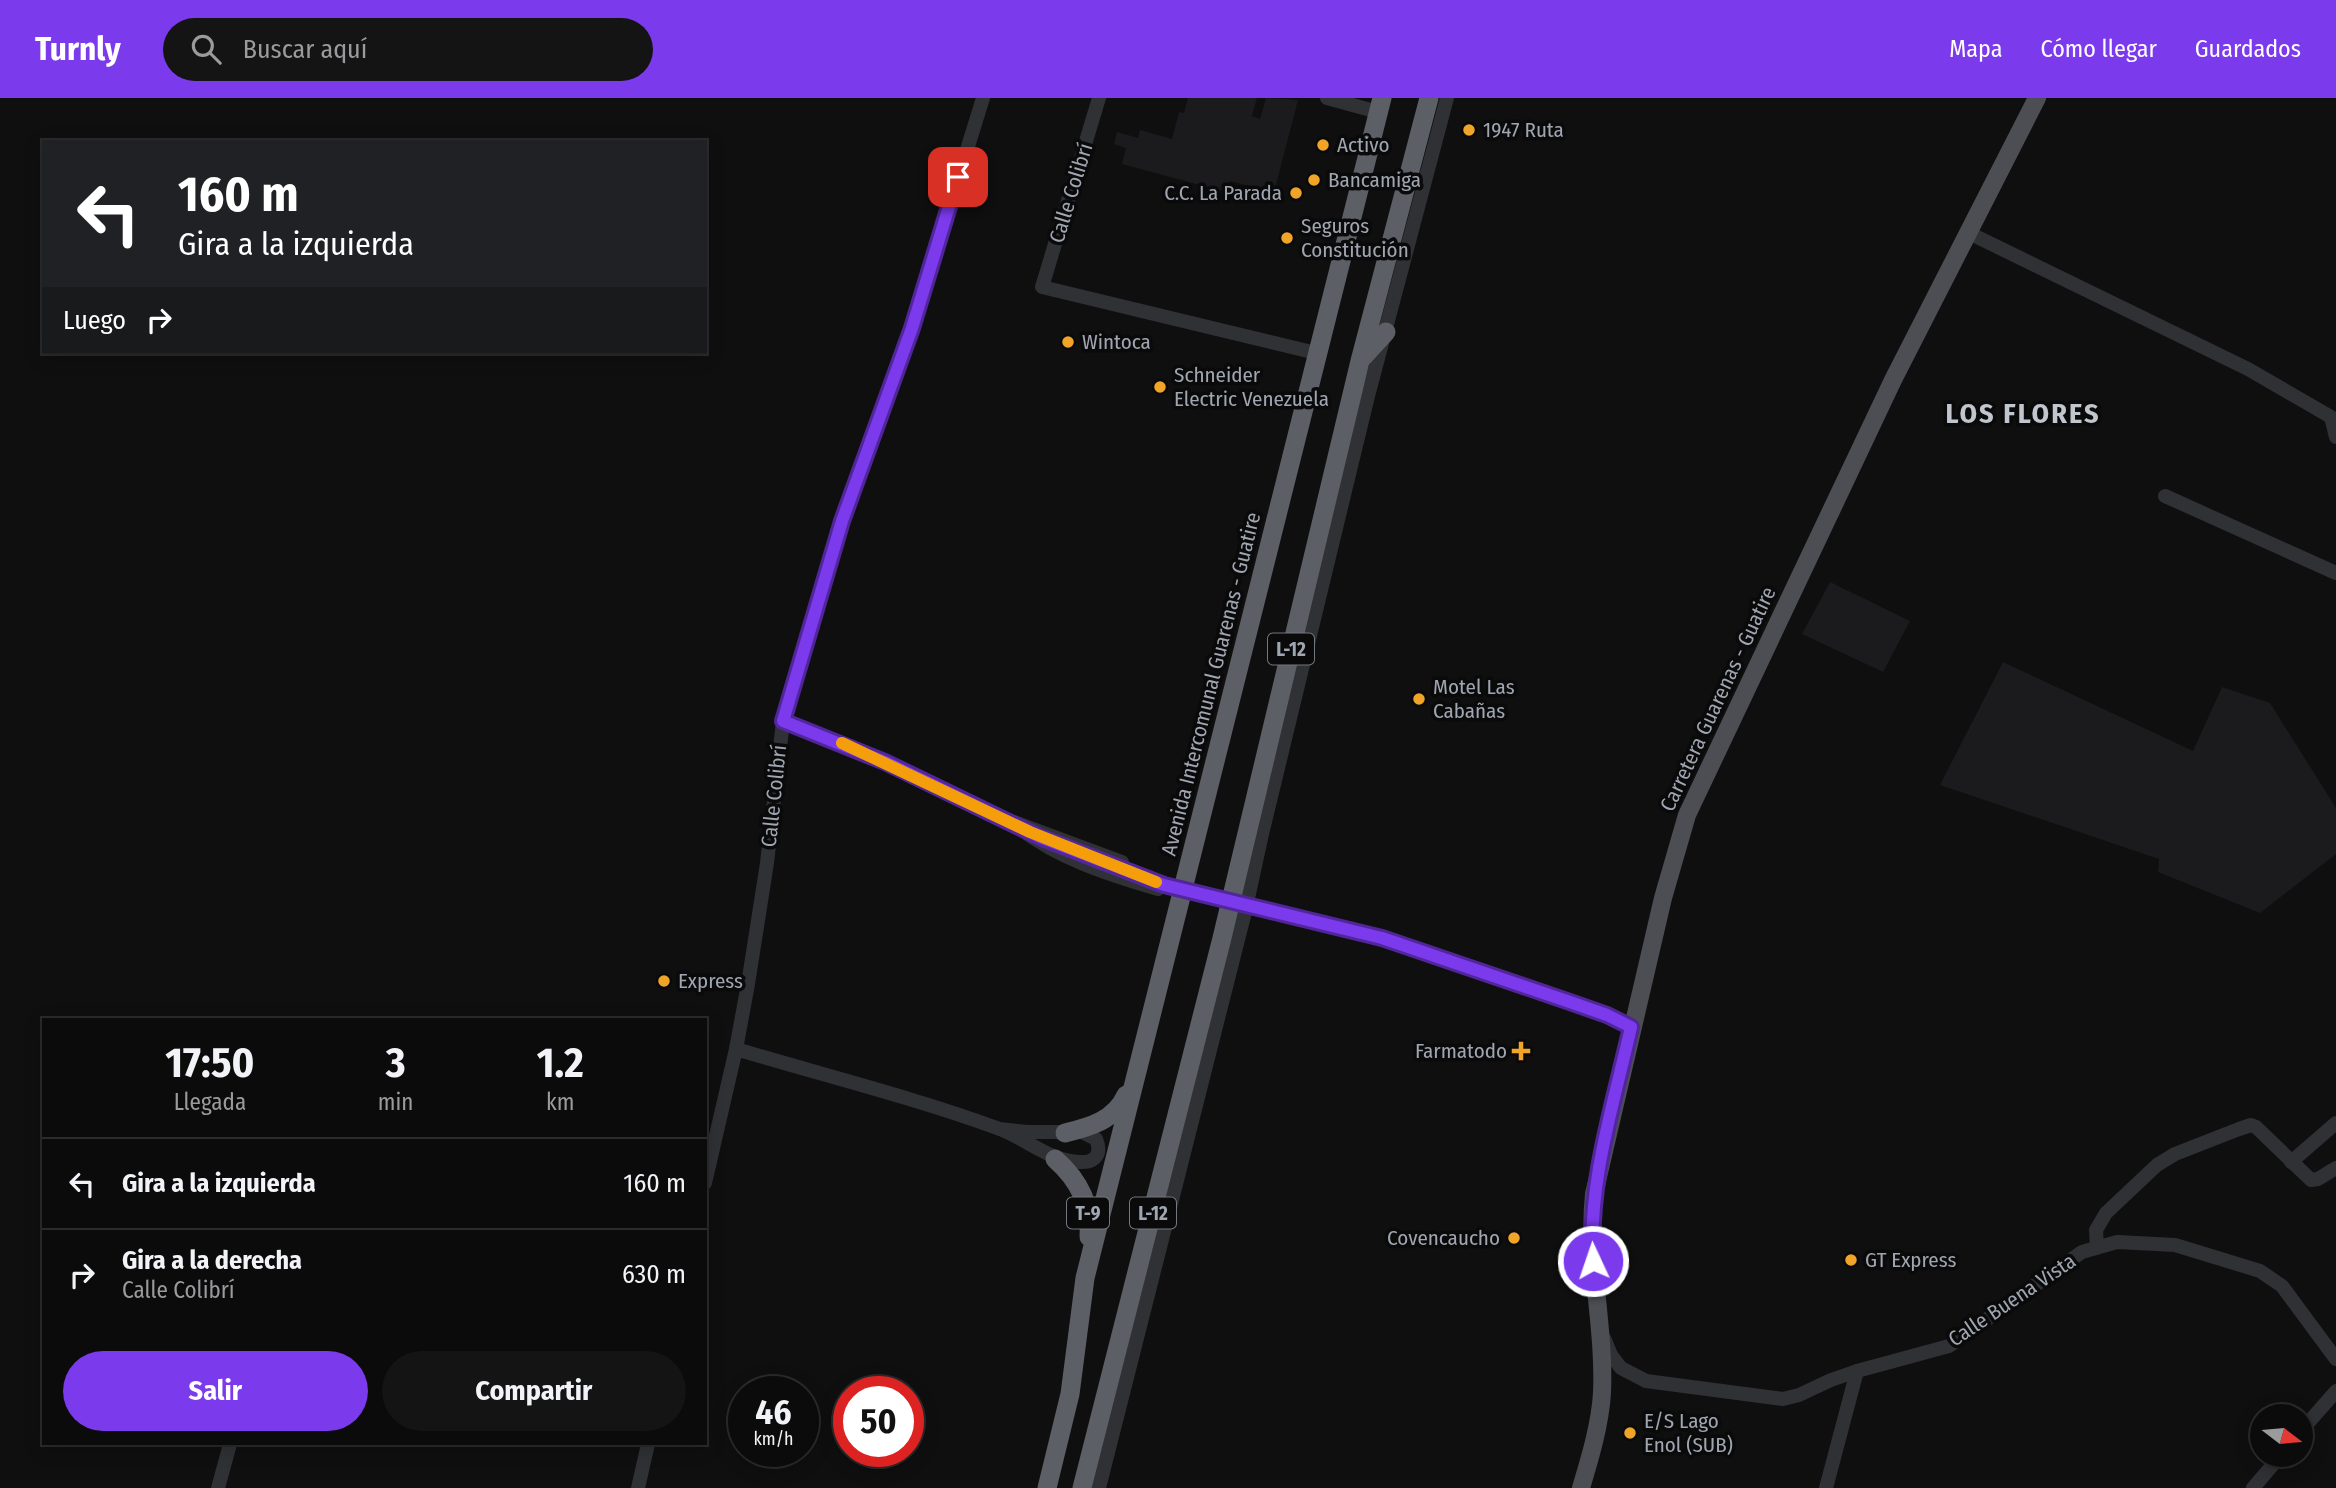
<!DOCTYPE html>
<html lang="es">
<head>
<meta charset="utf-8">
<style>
	:root { --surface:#0b0b0c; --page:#141415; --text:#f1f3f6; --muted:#9a9b9d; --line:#2b2b2d; --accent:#7c3aed }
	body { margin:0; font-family:"Fira Sans Condensed",sans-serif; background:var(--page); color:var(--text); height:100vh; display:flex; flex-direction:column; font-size:26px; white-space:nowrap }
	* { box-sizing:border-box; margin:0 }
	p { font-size:23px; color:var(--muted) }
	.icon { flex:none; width:38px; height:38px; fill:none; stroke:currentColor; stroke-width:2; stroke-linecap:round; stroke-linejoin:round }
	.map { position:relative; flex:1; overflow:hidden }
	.panel { position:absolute; left:42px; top:920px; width:665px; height:427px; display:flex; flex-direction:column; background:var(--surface); border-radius:0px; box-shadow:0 4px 18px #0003,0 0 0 2px var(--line) }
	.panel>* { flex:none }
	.banner { position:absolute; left:42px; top:42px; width:665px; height:214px; border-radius:0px; box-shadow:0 4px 18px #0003,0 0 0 2px var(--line); background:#202124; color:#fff; overflow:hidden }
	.needle { width:46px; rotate:106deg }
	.controls { position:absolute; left:2250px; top:1306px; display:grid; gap:14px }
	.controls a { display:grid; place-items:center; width:63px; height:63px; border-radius:50%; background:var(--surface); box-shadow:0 4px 18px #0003,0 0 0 2px var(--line); font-size:35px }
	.speed { position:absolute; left:728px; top:1278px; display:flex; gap:14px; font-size:35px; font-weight:700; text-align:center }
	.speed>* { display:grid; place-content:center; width:91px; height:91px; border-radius:50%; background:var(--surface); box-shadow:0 4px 18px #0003,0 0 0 2px var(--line); line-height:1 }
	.speed small { font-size:18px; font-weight:400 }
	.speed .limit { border:10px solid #d22; background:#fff; color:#111 }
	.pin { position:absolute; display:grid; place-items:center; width:60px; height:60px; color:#fff; margin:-30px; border-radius:14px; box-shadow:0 4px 10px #0006 }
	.me { position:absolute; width:77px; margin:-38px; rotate:357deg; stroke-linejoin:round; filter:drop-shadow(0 0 5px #0008) }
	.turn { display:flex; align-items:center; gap:24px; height:147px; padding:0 21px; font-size:32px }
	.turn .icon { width:91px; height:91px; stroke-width:2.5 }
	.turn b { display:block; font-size:49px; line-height:60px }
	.then { display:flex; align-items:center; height:66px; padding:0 21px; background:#0003; gap:14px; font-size:26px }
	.eta { display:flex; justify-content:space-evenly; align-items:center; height:119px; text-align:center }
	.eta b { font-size:42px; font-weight:700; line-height:49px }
	.button { display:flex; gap:14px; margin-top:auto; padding:14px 21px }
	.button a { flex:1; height:80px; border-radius:42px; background:var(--accent); color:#fff; font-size:28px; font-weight:700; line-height:80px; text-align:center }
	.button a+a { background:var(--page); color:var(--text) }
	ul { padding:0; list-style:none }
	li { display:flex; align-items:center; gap:21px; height:91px; padding:0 21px; border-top:2px solid var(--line) }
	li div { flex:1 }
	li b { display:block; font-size:26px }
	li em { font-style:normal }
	header { display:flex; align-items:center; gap:42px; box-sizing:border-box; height:98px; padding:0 35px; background:var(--accent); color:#fff }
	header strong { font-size:33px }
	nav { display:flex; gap:38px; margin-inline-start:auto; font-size:24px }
	.search { width:490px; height:63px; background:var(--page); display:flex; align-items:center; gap:18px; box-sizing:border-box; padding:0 24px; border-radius:38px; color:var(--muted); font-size:26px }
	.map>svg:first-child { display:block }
	.built { fill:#1b1b1d }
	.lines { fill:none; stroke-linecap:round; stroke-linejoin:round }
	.minor { stroke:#303135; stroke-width:14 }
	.major { stroke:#4c4e54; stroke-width:18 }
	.highway { stroke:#5c5f66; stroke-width:19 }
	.minor-bridge { stroke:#303135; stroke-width:14 }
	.route-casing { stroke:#51269a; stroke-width:18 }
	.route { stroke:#7c3aed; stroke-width:12 }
	.slow { stroke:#f59e0b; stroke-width:12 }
	.poi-dot { fill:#f0a528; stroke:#0a0a0b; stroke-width:2.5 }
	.labels { text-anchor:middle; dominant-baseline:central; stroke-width:7; stroke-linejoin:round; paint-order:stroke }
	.shield { fill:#0a0a0b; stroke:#73777f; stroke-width:2 }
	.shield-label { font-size:19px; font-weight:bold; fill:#a0a6b1 }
	.poi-label { font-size:21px; fill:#a0a6b1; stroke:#0a0a0b; text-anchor:start }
	.street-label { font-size:21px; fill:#a0a6b1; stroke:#0a0a0b }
	.district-label { font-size:28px; font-weight:bold; letter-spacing:2px; fill:#c1c5ce; stroke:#0a0a0b }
</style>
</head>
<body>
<header>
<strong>Turnly</strong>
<div class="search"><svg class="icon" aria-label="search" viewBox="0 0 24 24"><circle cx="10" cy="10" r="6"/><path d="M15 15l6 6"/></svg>Buscar aquí</div>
<nav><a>Mapa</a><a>Cómo llegar</a><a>Guardados</a></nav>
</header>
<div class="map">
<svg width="2336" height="1390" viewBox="0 0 2336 1390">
	<rect width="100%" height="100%" fill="#0f0f10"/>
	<g class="built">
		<polygon points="1188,0 1257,0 1252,18 1260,21 1266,0 1298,2 1271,106 1246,99 1249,88 1230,83 1226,94 1122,66 1126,50 1114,46 1117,34 1138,40 1140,32 1172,41 1179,14 1184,15"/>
		<polygon points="1830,484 1910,523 1883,574 1802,536"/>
		<polygon points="2003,564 2193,653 2222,589 2270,605 2336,710 2336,756 2260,815 2158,774 2159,761 1940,687"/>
	</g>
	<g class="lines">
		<g class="minor">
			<polyline points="1099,0 1042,189 1316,255"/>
			<polyline points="1327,0 1378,14"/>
			<polyline points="1969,135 2248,271 2331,319 2336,339"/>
			<polyline points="2165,398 2336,475"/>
			<polyline points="783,623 850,648 1003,721"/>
			<polyline points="995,717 1122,764"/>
			<path d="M1017,728C1056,760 1110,777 1158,791"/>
			<polyline points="1382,840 1567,903 1607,917 1631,929"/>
			<path d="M736,951C823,977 912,999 997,1030C1026,1040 1048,1063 1080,1064C1096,1065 1102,1055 1096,1041L1082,1034H1026L999,1031"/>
			<polyline points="2291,1064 2336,1025"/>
			<polyline points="705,1085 736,951 748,886 767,765 783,623 842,423 912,230 983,0"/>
			<polyline points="2097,1149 2096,1132 2106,1115 2157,1067 2175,1056 2239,1031 2251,1027 2256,1029 2311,1082 2318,1081 2336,1070"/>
			<polyline points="1604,1240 1611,1257 1621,1270 1646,1283 1783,1301 1799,1297 1831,1282 1857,1273 1949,1248 2082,1154 2117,1144 2175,1147 2260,1173 2282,1188 2336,1261"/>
			<polyline points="2301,1333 2336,1293"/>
			<polyline points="218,1390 230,1346"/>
			<polyline points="638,1390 648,1346"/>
			<polyline points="1099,1390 1245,814 1262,736 1368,298 1447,0"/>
			<polyline points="1826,1390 1857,1273"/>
			<polyline points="2253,1390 2282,1356"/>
		</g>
		<path class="major" d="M1581,1390C1590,1360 1600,1327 1602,1295C1605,1229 1587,1163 1594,1096L1663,800L1687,717L1893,282L2037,0"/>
		<g class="highway">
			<polyline points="1363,259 1386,234"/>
			<path d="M1065,1035C1090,1029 1115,1022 1126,997"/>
			<path d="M1055,1061C1079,1082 1092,1107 1089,1139"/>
			<polyline points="1047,1390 1070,1296 1085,1180 1382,0"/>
			<polyline points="1082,1390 1222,840 1360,263 1429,0"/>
		</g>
		<polyline class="minor-bridge" points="1104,764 1164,787 1382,840"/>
	</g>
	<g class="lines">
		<defs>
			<path id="route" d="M958,79L912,230L842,423L783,623L885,664L1042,740L1164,787L1382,840L1567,903L1607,917L1631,929C1614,1006 1588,1083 1593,1163"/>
		</defs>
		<use href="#route" class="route-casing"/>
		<use href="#route" class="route"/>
		<polyline class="slow" points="842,645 1030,734 1156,784"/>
	</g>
	<g class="poi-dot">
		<circle cx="1469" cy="32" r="7"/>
		<circle cx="1323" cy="47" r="7"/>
		<circle cx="1314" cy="82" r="7"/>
		<circle cx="1296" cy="95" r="7"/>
		<circle cx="1287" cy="140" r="7"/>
		<circle cx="1068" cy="244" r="7"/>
		<circle cx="1160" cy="289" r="7"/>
		<circle cx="1419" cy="601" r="7"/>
		<circle cx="664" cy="883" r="7"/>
		<path d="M1517.5 942.5h7v7h7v7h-7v7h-7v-7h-7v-7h7z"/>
		<circle cx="1514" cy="1140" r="7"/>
		<circle cx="1851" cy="1162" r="7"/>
		<circle cx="1630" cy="1335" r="7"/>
	</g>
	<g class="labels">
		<g class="shield">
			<rect x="1268" y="535.5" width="46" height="31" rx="5"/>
			<rect x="1067" y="1099.5" width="42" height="31" rx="5"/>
			<rect x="1130" y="1099.5" width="46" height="31" rx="5"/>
		</g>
		<g class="shield-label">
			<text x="1291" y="551">L-12</text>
			<text x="1088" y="1115">T-9</text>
			<text x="1153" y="1115">L-12</text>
		</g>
		<g class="poi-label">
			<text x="1483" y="32">1947 Ruta</text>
			<text x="1337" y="47">Activo</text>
			<text x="1328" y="82">Bancamiga</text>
			<text x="1282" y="95" text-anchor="end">C.C. La Parada</text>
			<text x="1301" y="128">Seguros<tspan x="1301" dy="24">Constitución</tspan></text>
			<text x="1082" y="244">Wintoca</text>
			<text x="1174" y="277">Schneider<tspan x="1174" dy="24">Electric Venezuela</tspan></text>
			<text x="1433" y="589">Motel Las<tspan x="1433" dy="24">Cabañas</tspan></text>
			<text x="678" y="883">Express</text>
			<text x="1507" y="953" text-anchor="end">Farmatodo</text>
			<text x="1500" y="1140" text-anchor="end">Covencaucho</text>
			<text x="1865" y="1162">GT Express</text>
			<text x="1644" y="1323">E/S Lago<tspan x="1644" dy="24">Enol (SUB)</tspan></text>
		</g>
		<g class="street-label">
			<text transform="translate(1071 95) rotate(-73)">Calle Colibrí</text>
			<text transform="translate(1211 586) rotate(-76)">Avenida Intercomunal Guarenas - Guatire</text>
			<text transform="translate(1718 601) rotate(-65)">Carretera Guarenas - Guatire</text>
			<text transform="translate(774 698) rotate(-84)">Calle Colibrí</text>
			<text transform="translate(2012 1202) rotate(-34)">Calle Buena Vista</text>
		</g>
		<g class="district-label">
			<text x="2023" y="315">LOS FLORES</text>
		</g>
	</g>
</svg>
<div class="controls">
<a><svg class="needle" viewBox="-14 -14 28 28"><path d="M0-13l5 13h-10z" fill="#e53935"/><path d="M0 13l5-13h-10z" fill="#9a9b9d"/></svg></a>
</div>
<div class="speed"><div>46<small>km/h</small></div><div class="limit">50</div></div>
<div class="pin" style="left:958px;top:79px;background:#d93025"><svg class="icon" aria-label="arrive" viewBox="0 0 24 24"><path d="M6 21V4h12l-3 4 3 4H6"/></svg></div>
<svg class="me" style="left:1593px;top:1163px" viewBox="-20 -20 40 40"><circle r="17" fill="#7c3aed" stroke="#fff" stroke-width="3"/><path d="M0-11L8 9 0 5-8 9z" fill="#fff"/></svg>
<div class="banner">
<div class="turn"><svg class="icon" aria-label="left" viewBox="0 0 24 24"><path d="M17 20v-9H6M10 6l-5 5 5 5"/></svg><div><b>160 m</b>Gira a la izquierda</div></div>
<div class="then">Luego<svg class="icon" aria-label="right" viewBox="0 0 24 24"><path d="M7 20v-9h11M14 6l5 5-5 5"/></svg></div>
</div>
<section class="panel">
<div class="eta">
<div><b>17:50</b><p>Llegada</p></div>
<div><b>3</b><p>min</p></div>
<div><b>1.2</b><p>km</p></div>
</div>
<ul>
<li><svg class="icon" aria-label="left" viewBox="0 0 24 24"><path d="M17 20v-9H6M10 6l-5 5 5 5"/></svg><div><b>Gira a la izquierda</b></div><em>160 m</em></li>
<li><svg class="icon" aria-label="right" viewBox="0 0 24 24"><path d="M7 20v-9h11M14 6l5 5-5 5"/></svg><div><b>Gira a la derecha</b><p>Calle Colibrí</p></div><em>630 m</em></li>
</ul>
<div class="button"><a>Salir</a><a>Compartir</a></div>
</section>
</div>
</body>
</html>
